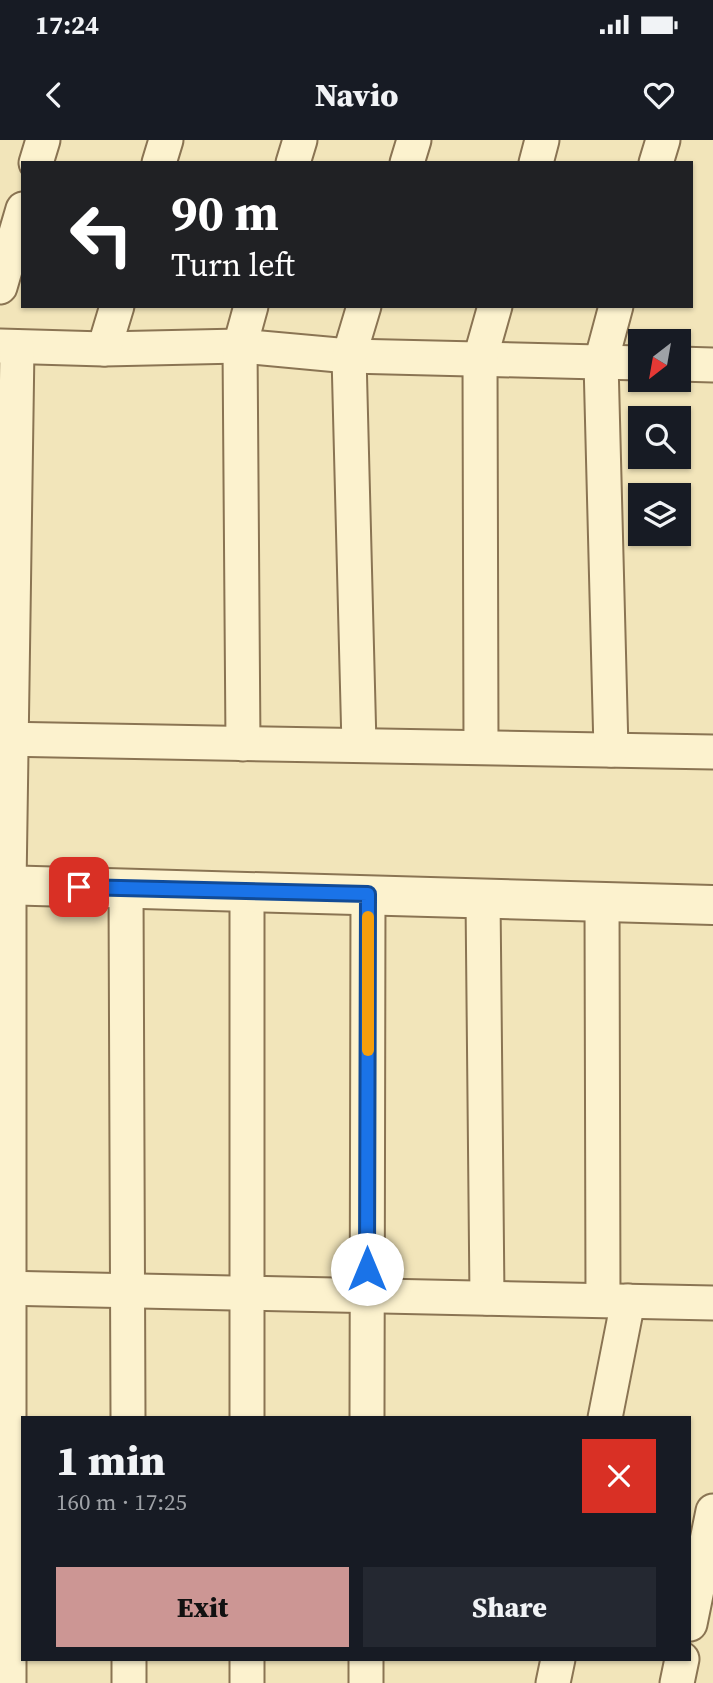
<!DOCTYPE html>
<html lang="en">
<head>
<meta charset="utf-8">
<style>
	:root { --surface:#171b24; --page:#242831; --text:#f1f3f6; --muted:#9ea1a6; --accent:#cc9694 }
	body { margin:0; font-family:"Source Serif 4",serif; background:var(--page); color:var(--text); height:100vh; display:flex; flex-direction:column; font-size:26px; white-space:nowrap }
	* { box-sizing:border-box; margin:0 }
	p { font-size:23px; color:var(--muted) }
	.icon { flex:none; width:38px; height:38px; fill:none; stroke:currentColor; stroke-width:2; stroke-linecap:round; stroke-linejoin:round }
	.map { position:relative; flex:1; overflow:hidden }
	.drawer { position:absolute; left:21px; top:1276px; width:670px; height:245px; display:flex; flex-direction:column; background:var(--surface); border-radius:0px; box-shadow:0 2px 5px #0004 }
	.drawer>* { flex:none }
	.hud { position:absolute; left:21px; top:21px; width:672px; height:147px; border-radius:0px; box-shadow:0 2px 5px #0004; background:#202124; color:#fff; overflow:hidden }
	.needle { width:46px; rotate:211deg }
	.fabs { position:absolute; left:628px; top:189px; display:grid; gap:14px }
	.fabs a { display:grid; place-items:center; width:63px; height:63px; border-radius:0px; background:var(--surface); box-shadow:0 2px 5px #0004; font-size:35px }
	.pin { position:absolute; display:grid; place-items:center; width:60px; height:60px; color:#fff; margin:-30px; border-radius:14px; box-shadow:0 4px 10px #0006 }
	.me { position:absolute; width:77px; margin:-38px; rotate:0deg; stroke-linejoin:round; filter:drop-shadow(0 0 5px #0008) }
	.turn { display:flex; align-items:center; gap:24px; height:147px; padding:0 35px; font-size:32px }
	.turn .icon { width:91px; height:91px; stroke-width:2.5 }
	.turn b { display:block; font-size:49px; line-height:60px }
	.round { display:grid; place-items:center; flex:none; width:74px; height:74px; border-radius:0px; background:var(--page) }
	.overview { display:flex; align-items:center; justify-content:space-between; height:119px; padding:0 35px }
	h1 { font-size:42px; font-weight:800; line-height:52px }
	.action { display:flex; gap:14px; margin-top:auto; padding:14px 35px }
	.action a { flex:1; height:80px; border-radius:0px; background:var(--accent); color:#111; font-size:28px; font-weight:800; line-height:80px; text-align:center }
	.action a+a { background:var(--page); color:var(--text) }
	.status { display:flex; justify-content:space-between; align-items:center; height:49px; padding:0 35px; background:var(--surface); direction:ltr }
	.status svg { height:19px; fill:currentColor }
	header { display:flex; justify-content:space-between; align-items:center; height:91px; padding:0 35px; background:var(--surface); font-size:32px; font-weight:800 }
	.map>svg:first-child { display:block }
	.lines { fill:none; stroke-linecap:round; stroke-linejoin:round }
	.minor-casing { stroke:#8a7453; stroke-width:37 }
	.tertiary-casing { stroke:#8a7453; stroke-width:42 }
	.minor { stroke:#fcf2ce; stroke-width:33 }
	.tertiary { stroke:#fcf2ce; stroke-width:38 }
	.route-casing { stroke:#114b97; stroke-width:18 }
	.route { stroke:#1a73e8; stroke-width:12 }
	.slow { stroke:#f59e0b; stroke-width:12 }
</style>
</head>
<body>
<div class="status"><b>17:24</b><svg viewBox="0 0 49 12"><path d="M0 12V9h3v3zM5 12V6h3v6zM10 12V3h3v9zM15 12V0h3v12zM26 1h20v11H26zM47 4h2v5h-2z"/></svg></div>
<header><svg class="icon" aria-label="back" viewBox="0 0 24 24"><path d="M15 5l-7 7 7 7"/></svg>Navio<svg class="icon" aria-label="heart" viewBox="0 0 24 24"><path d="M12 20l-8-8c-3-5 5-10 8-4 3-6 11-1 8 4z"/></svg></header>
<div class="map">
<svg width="713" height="1543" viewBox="0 0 713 1543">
	<rect width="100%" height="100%" fill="#f2e5ba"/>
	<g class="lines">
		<defs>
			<g id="minor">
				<polyline points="36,23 43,0"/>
				<polyline points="159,23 166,0"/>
				<polyline points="293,23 300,0"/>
				<polyline points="407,23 414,0"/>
				<polyline points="536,23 542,0"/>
				<polyline points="656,23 663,0"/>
				<polyline points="0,147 23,69"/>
				<polyline points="0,206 104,209 240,206 349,216 640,223"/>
				<polyline points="104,209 117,166"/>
				<polyline points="679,224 713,225"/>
				<polyline points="0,599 713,612"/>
				<polyline points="243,604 240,206 251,166"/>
				<polyline points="359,605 349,216 364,166"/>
				<polyline points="481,607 480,219 495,166"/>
				<polyline points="611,610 601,222 616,166"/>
				<polyline points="126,748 128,1278"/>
				<polyline points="483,758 487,1158"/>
				<polyline points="602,761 603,1160"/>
				<polyline points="0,1148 713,1163"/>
				<polyline points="247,1278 247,751"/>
				<polyline points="367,1278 368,754"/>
				<polyline points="605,1278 628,1161"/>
				<polyline points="690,1484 713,1371"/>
				<polyline points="129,1519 129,1543"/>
				<polyline points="9,1543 9,746 17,207"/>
				<polyline points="247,1543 247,1519"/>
				<polyline points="366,1543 366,1519"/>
				<polyline points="553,1543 558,1519"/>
				<polyline points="677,1543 682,1519"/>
			</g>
			<polyline id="tertiary" points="0,745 713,765"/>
		</defs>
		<use href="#minor" class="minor-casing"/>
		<use href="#tertiary" class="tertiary-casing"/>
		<use href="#minor" class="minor"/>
		<use href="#tertiary" class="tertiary"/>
	</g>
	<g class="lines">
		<defs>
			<polyline id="route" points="79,747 368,754 367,1129"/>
		</defs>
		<use href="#route" class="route-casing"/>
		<use href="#route" class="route"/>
		<polyline class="slow" points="368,910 368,777"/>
	</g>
</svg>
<div class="fabs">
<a><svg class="needle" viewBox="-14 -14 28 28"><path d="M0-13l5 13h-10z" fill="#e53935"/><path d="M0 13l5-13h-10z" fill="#9ea1a6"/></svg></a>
<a><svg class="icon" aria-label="search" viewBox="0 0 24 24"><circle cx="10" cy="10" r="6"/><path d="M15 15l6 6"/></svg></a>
<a><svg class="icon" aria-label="layers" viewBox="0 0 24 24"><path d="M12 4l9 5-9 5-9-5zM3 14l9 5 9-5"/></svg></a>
</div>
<div class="pin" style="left:79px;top:747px;background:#d93025"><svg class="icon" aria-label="arrive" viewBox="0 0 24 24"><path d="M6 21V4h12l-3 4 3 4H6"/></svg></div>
<svg class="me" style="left:367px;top:1129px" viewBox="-20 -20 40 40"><circle r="19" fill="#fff"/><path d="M0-13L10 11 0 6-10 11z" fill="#1a73e8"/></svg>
<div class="hud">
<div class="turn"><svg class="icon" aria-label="left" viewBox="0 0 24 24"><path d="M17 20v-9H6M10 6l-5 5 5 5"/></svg><div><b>90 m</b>Turn left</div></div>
</div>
<section class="drawer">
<div class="overview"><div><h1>1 min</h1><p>160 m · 17:25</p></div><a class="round" style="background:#d93025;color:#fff"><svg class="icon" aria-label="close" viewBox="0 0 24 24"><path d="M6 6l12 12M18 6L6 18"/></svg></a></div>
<div class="action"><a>Exit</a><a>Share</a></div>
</section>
</div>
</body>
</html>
